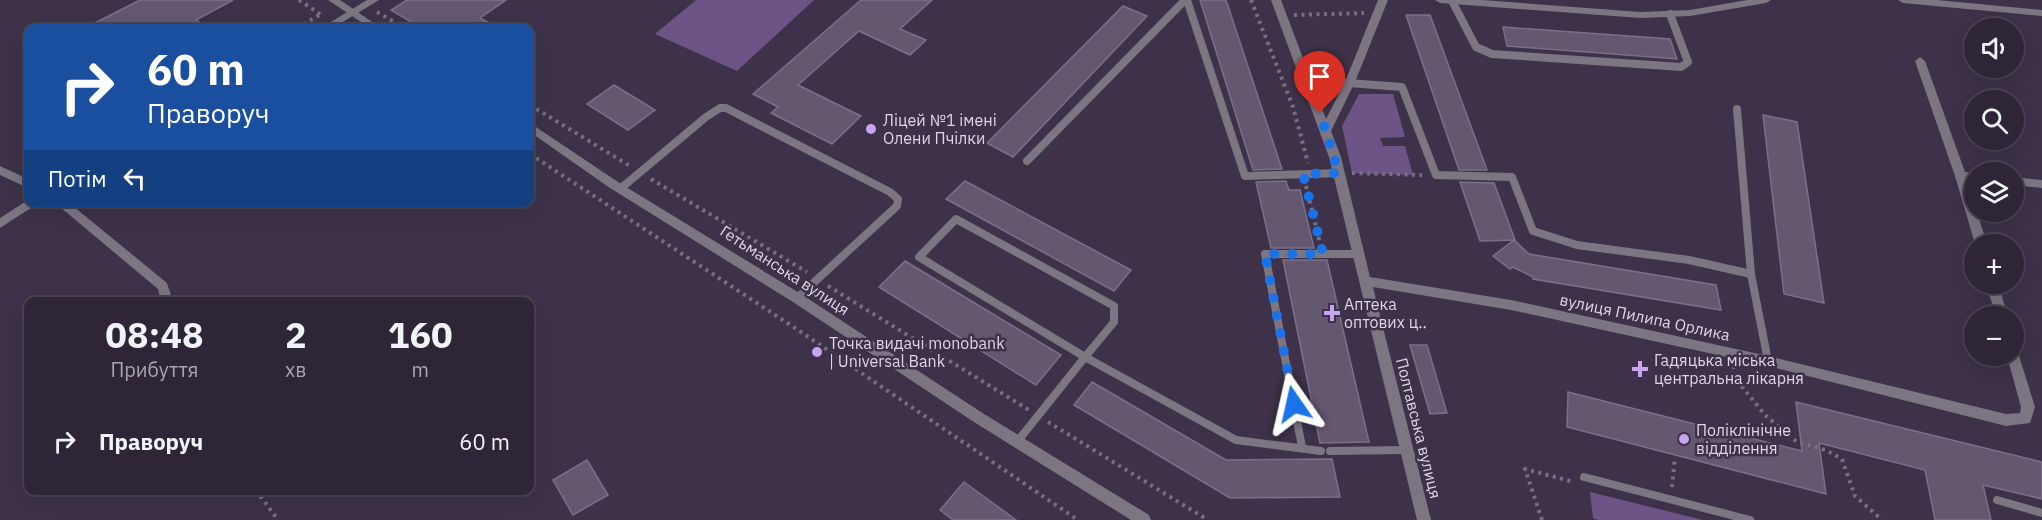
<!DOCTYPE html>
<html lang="uk">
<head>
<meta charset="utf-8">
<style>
	:root { --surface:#2e2637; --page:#3a3242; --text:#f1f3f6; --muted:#a7a5ad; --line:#494352 }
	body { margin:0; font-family:"IBM Plex Sans",sans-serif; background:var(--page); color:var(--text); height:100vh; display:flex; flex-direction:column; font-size:22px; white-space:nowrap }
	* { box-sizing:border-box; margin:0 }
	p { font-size:20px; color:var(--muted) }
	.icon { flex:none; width:33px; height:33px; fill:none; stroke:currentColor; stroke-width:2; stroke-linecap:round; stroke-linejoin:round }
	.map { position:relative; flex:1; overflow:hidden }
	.panel { position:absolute; left:24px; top:297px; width:510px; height:198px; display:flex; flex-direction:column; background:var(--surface); border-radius:12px; box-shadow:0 6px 24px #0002,0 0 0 2px var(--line) }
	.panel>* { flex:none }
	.guide { position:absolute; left:24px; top:24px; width:510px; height:183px; border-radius:12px; box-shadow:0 6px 24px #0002,0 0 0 2px var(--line); background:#1a4fa0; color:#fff; overflow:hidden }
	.buttons { position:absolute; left:1964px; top:18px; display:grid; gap:12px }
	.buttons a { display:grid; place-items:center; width:60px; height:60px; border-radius:50%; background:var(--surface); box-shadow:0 6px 24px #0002,0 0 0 2px var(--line); font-size:30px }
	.pin { position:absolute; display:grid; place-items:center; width:51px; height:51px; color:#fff; margin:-62px -26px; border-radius:50% 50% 50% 0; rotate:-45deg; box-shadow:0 0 6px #0007 }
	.pin .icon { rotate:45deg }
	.me { position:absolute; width:66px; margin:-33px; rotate:349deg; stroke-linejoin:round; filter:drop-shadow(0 0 4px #0008) }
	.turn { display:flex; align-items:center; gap:21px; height:126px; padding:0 24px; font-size:27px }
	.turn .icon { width:78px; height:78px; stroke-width:2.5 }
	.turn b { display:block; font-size:42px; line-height:51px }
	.then { display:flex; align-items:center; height:57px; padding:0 24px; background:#0003; gap:12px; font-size:22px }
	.eta { display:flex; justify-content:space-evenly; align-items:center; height:102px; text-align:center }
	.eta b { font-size:36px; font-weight:700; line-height:42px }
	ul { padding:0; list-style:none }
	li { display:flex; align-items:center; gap:18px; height:84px; padding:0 24px }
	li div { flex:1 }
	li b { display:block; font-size:22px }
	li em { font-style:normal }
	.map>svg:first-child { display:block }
	.green { fill:#6d5487 }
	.building { fill:#645871; stroke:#7b6f89; stroke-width:1.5 }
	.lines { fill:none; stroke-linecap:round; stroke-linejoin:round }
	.path { stroke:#796f83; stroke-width:4; stroke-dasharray:3 4.5; stroke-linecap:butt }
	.service { stroke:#7b7682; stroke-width:8 }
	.minor { fill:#7b7682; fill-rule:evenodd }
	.tertiary { fill:#7b7682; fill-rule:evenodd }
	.route { stroke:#1a73e8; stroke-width:10; stroke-dasharray:0 18 }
	.poi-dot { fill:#c8a5ef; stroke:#3d3249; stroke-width:2 }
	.labels { text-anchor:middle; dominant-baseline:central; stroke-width:5; stroke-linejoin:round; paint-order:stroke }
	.poi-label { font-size:16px; fill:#ddd6e5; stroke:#3d3249; text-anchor:start }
	.street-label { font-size:16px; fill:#ddd6e5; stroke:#3d3249 }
</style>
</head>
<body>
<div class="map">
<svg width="2042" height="520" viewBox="0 0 2042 520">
	<rect width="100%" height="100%" fill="#3d3249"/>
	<g class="green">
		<polygon points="696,0 814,0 737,71 655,34"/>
		<polygon points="1359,94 1393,94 1405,137 1380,138 1383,146 1405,146 1413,175 1352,173 1342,126"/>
		<polygon points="1590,492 1703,520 1598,520 1593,518"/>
	</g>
	<g class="building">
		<polygon points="140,0 233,0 196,20 208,28 85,28"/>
		<polygon points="407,0 506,0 480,18 498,28 421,28 391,10"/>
		<polygon points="861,0 932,0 900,29 926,40 910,55 859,31 798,85 861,116 832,144 771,113 778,107 753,94"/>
		<polygon points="1200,0 1226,0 1282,169 1253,170"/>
		<polygon points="1123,6 1147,16 1013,157 987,143"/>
		<polygon points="1406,15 1430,15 1487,170 1459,170"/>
		<polygon points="1503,27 1670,39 1677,59 1507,46"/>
		<polygon points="614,85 655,110 628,130 587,104"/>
		<polygon points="1763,115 1797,122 1824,303 1784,294"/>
		<polygon points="965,181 1131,270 1114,291 946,199"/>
		<polygon points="1286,181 1289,190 1300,190 1314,248 1271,248 1256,182"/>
		<polygon points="1460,182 1494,183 1515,240 1480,241"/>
		<polygon points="1514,240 1529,254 1716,285 1721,310 1533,279 1533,277 1513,267 1510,269 1493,256"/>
		<polygon points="1283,260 1327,260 1369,442 1320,443"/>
		<polygon points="905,261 1061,355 1036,385 879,287"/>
		<polygon points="1410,345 1427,345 1447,413 1430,414"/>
		<polygon points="1092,382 1226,460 1332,459 1340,497 1230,498 1074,405"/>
		<polygon points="1568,392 1802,451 1796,402 2042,462 2042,499 1983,485 1991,520 1935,520 1925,470 1819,443 1826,494 1567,427"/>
		<polygon points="587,460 608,495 573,515 553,480"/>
		<polygon points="964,482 1016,520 953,520 940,510"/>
	</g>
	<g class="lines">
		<g class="path">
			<polyline points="299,0 323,16"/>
			<polyline points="1251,0 1293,107 1308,163"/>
			<polyline points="377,12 405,28"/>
			<polyline points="1294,15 1364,13"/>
			<polyline points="297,28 321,14"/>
			<polyline points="530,105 630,166"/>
			<polyline points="530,154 798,330 1078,520"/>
			<polyline points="1352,173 1422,175"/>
			<polyline points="651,179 807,272"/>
			<polyline points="1306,186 1320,243"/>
			<polyline points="828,286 1029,410"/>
			<polyline points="1734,366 1735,378 1765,415 1797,442 1826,450 1842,459 1855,496 1882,520"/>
			<polyline points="1048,422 1208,520"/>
			<polyline points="1672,487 1675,457"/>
			<polyline points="256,490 278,520"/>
			<polyline points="1542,520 1525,469 1574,482"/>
		</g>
		<g class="service">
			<polyline points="1187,0 1245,176 1339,173"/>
			<polyline points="1452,1 1476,47 1492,54 1681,67 1688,62 1670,14"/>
			<polyline points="1308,80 1402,87 1436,175 1512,177 1533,231 1577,245 1689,260 1751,274"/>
			<polyline points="1737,109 1751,274 1768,361"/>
			<polyline points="1027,161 1185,0"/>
			<polyline points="620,189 706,117 720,108 726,108 890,192 898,199 897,206 797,298"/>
			<polygon points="956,219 1114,306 1114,322 1085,357 919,257"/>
			<polyline points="1017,442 1085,357 1236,440 1321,451"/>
			<polyline points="1302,447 1265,254 1360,254"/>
			<polyline points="1330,451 1406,450"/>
			<polyline points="1584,477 1750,520"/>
			<polyline points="1997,500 2042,513"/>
		</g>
		<g class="minor">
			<polygon points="367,0 379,0 333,28 321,28"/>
			<polygon points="1271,0 1281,0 1326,119 1345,82 1378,0 1388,0 1355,82 1331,131 1341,157 1370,277 1511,300 1768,356 2006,414 2020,413 2021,407 2007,356 2013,356 2013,351 2018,352 2019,356 2035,407 2030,423 2006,426 1768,366 1511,310 1373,287 1431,520 1417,520 1329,157"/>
			<polygon points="1435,0 1482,0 1640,12 1690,10 1747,0 1771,0 1766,3 1690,16 1640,18 1440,3"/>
			<polygon points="1898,0 1937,0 2042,10 2042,16 1903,3"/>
			<polygon points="1920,57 1925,61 1965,172 1974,173 1974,181 1968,181 1974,201 1974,212 1977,212 1987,244 1975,244 1955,176 1915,61"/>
			<polygon points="0,166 28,179 28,188 0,175"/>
			<polygon points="2013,177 2042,180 2042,188 2013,185"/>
			<polygon points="28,200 28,202 40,202 0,228 0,218"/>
			<polygon points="54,202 68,202 167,283 173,302 161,302 158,289"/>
			<polygon points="1986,284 1998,284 2008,316 1996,316"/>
		</g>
		<g class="tertiary">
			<polygon points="328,0 340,0 381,28 370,28"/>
			<polygon points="530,123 618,182 801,294 984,414 1149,515 1151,520 1131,520 974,422 793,302 610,188 530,132"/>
		</g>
	</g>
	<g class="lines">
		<polyline class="route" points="1294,404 1265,254 1323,254 1303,174 1339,173 1320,113"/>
	</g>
	<g class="poi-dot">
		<circle cx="871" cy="129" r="6"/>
		<path d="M1329 304h6v6h6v6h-6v6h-6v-6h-6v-6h6z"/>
		<circle cx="817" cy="352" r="6"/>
		<path d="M1637 360h6v6h6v6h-6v6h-6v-6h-6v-6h6z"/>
		<circle cx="1684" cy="439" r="6"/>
	</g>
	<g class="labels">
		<g class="poi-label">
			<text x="883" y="120">Ліцей №1 імені<tspan x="883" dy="18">Олени Пчілки</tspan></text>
			<text x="1344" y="304">Аптека<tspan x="1344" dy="18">оптових ц‥</tspan></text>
			<text x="829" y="343">Точка видачі monobank<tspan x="829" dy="18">| Universal Bank</tspan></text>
			<text x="1654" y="360">Гадяцька міська<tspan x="1654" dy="18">центральна лікарня</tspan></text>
			<text x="1696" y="430">Поліклінічне<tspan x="1696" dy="18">відділення</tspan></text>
		</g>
		<g class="street-label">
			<text transform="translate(785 270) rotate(33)">Гетьманська вулиця</text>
			<text transform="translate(1645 317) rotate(12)">вулиця Пилипа Орлика</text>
			<text transform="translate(1419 428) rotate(76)">Полтавська вулиця</text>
		</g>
	</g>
</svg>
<div class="buttons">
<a><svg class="icon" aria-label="sound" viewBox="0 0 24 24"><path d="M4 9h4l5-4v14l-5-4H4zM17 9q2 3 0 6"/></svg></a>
<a><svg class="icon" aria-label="search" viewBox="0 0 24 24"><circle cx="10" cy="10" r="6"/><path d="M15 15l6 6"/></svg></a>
<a><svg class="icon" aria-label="layers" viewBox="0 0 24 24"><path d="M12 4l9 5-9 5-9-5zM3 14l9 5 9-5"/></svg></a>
<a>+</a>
<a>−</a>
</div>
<div class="pin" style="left:1320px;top:113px;background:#d93025"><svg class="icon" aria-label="arrive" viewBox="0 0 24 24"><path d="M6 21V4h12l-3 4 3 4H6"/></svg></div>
<svg class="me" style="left:1294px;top:404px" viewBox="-20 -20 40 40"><path d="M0-17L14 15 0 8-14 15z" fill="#1a73e8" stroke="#fff" stroke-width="4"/></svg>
<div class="guide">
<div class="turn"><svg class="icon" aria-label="right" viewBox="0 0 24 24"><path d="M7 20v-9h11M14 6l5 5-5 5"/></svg><div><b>60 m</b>Праворуч</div></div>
<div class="then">Потім<svg class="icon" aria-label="left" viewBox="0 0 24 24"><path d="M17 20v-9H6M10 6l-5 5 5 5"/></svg></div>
</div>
<section class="panel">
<div class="eta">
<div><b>08:48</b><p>Прибуття</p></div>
<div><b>2</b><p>хв</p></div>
<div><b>160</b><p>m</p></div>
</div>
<ul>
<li><svg class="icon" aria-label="right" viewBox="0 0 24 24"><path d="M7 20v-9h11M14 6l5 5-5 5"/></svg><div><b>Праворуч</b></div><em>60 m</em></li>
</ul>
</section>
</div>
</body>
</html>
